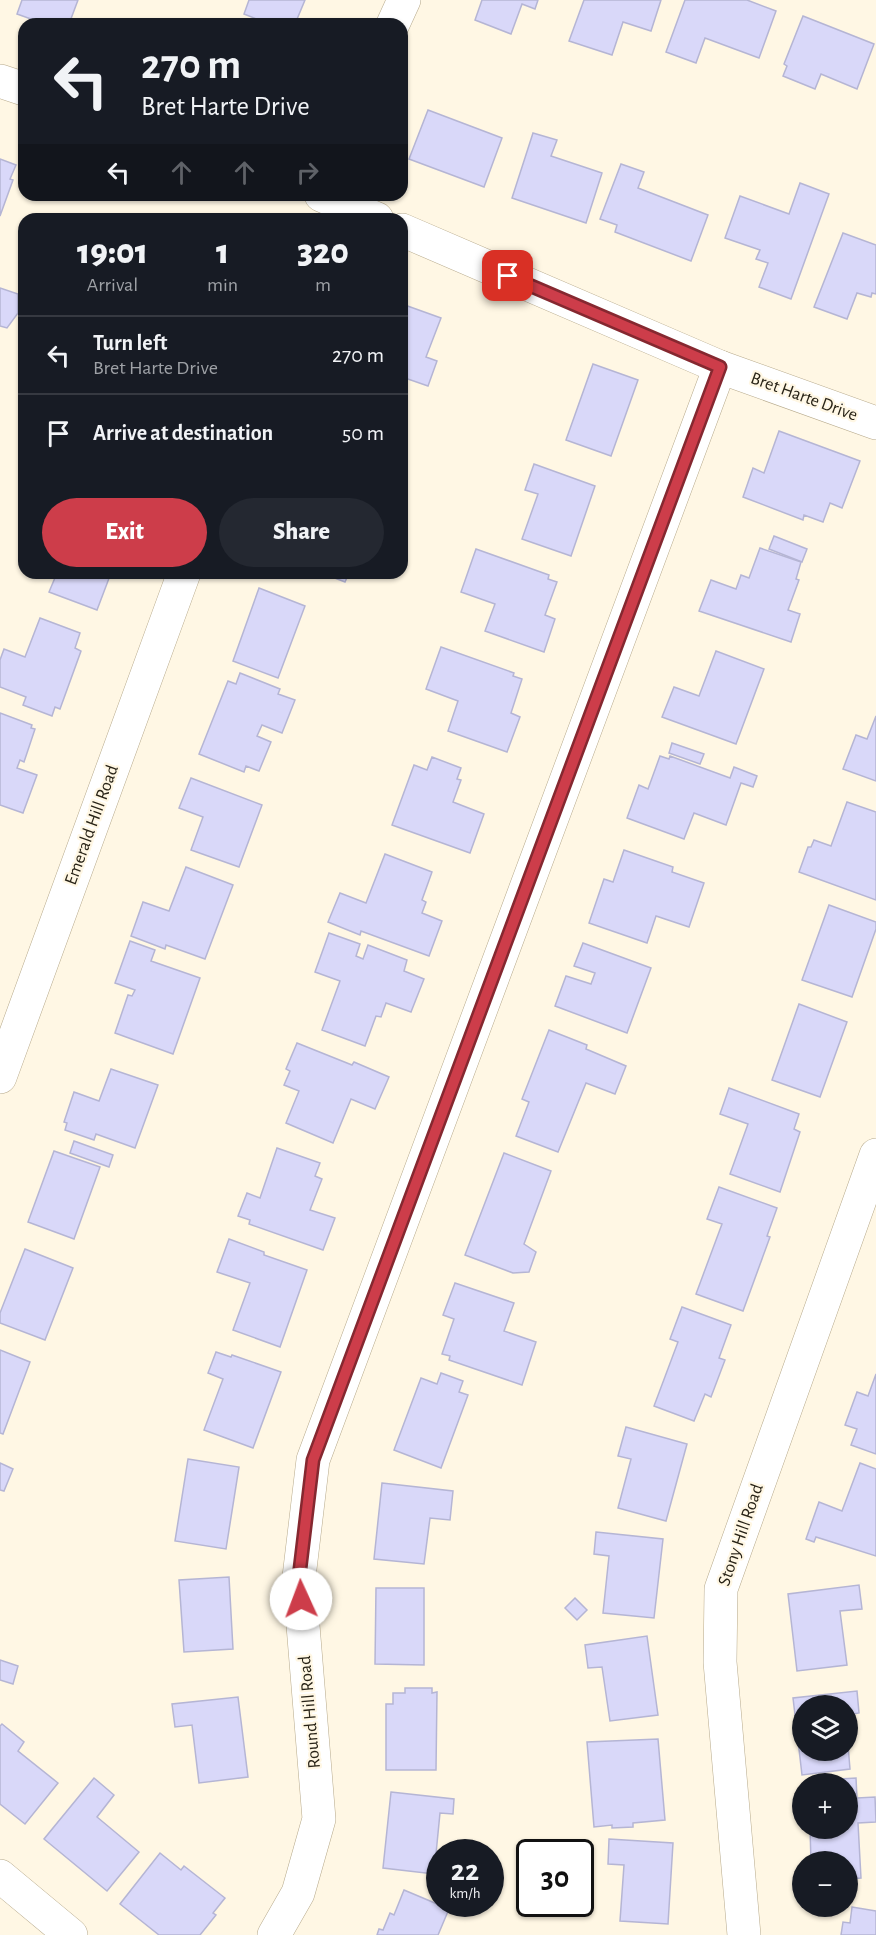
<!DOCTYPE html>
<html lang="en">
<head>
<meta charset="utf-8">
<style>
	:root { --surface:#171b24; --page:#242831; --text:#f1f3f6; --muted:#9ea1a6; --line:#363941; --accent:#cd3d4a }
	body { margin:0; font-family:"Alegreya Sans",sans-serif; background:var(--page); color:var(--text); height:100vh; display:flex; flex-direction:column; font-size:22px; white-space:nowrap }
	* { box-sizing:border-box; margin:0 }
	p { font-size:20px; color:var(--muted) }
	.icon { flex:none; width:33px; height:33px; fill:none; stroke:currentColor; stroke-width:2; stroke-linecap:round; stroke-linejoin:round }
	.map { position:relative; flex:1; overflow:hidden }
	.panel { position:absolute; left:18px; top:213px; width:390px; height:366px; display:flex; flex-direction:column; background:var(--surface); border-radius:18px; box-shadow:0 2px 4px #0004 }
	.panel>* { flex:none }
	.guide { position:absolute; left:18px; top:18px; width:390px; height:183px; border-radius:18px; box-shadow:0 2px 4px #0004; background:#171b24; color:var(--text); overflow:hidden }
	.fabs { position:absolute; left:792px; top:1695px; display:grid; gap:12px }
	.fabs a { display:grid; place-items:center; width:66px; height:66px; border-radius:50%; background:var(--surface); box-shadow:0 2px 4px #0004; font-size:30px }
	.speed { position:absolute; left:426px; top:1839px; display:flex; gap:12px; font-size:30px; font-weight:700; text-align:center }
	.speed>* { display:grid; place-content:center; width:78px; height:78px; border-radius:50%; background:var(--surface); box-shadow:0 2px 4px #0004; line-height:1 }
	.speed small { font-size:15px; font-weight:400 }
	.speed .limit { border:3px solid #111; border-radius:9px; background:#fff; color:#111 }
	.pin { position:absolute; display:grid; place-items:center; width:51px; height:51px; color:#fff; margin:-26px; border-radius:12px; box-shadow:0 3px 9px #0006 }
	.me { position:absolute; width:66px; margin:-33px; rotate:358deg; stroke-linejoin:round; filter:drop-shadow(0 0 4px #0008) }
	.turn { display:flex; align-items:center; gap:21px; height:126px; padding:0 24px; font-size:27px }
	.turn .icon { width:78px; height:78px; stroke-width:2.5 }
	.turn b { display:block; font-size:42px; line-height:51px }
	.lanes { display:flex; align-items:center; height:57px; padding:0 24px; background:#0003; justify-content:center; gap:30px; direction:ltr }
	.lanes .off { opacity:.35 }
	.eta { display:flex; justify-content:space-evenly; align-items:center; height:102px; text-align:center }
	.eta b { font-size:36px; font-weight:800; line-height:42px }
	.button { display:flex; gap:12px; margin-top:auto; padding:12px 24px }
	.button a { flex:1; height:69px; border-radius:36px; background:var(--accent); color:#fff; font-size:24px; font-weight:800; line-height:69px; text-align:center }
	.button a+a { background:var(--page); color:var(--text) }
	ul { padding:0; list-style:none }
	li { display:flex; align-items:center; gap:18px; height:78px; padding:0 24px; border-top:2px solid var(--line) }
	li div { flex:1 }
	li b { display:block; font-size:22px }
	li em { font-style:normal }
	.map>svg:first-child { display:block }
	.building { fill:#d9d8f9; stroke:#b5b5d4; stroke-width:1.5 }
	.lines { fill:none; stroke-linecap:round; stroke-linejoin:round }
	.minor-casing { stroke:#b7aa8c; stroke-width:34 }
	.minor { stroke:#fff; stroke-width:33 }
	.route-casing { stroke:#852830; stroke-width:15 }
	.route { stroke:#cd3d4a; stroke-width:10 }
	.labels { text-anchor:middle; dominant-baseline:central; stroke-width:4.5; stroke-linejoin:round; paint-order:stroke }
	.street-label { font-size:18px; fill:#282317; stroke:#fff7e4 }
</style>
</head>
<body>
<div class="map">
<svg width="876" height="1935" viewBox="0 0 876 1935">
	<rect width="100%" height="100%" fill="#fff7e4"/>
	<g class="building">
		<polygon points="22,0 78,0 69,24 45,24 17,14"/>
		<polygon points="249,0 305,0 295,24 269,24 244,14"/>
		<polygon points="482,0 538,0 535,9 522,4 511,34 475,20"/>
		<polygon points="584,0 661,0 651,31 623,22 612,55 569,41"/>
		<polygon points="685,0 747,0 776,11 759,58 705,38 696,63 666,52"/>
		<polygon points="803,16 874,44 857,89 821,74 815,89 783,76 787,66 784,64"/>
		<polygon points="428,110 502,138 484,187 409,159"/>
		<polygon points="533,133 557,140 551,156 602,173 586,223 512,198"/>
		<polygon points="0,159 16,165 10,179 13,180 0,216"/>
		<polygon points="621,164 644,172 638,188 708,215 691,261 615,232 617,225 600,219"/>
		<polygon points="800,183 829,194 791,299 759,287 768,263 756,259 760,250 725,238 740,196 789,214"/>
		<polygon points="843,233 876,245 876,294 872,293 871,297 857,293 847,319 814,307"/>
		<polygon points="0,288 18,294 18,313 7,328 0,326"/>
		<polygon points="402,304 441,318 426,357 437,361 428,386 402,377"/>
		<polygon points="593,364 638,380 611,456 566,440"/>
		<polygon points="779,431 860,461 842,508 830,503 823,522 804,515 803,520 743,497 753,468 764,473"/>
		<polygon points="534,464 595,486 571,556 522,539 538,494 525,490"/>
		<polygon points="774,536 807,549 802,562 769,549"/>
		<polygon points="760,548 801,562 796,579 799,580 788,610 800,614 791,642 699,611 711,580 736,589 741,575 749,578"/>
		<polygon points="476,549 549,575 548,579 557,582 545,615 555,619 544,652 485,631 495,604 461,592"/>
		<polygon points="57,573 111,573 97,610 49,592"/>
		<polygon points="322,573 349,573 345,582"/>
		<polygon points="259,588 305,606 278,678 233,661"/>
		<polygon points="40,618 80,633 75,648 81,651 60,709 55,707 52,716 23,705 26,697 0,687 0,660 4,649 25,657"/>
		<polygon points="441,647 514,673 513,676 522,679 511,713 520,717 507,752 448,731 458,701 426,689"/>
		<polygon points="716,651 764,669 736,744 662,717 674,687 699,696"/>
		<polygon points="240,673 280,689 278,694 295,700 282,733 262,725 257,736 271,742 259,771 246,766 244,772 199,754 228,681 236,684"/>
		<polygon points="0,713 32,725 31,728 35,729 24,762 20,760 17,768 37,775 23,813 0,805"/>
		<polygon points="876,716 876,781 843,769 856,735 867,739"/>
		<polygon points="672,743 704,754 700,764 669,753"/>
		<polygon points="660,756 669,759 670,756 730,778 734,767 757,776 753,787 741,783 726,825 694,813 684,839 627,818 639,785 648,789"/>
		<polygon points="432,757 461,768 457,779 461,780 453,802 484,814 470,853 392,825 414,765 427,770"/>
		<polygon points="191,778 262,805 239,867 191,850 203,817 179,808"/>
		<polygon points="847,802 876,812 876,900 799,872 808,847 811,847 814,840 831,846"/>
		<polygon points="624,850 673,867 672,872 704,883 689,927 656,916 647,943 589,923 604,879 613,882"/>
		<polygon points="385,854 432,872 422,900 426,902 422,913 442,921 429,956 361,931 360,935 328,922 340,893 366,903"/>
		<polygon points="186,867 233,885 205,959 166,945 165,949 131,936 143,902 169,911"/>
		<polygon points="829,905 876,922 876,929 852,997 802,980"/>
		<polygon points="329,933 360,944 356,956 363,959 368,945 407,960 404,971 424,979 411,1012 386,1003 381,1017 376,1016 365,1046 322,1030 340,981 315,972"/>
		<polygon points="130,941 155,950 151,961 200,978 173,1054 115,1033 128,995 132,996 135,990 115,983"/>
		<polygon points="583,943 651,968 627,1033 555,1006 566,976 591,984 595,973 574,966"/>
		<polygon points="799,1004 847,1022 820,1097 772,1080"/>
		<polygon points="549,1030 587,1045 586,1049 626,1066 615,1094 586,1083 558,1152 516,1136 529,1102 522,1099"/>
		<polygon points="297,1043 352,1065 354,1062 389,1077 375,1109 351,1099 333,1143 286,1123 299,1091 284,1085 290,1071 286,1069"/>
		<polygon points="111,1069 158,1085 135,1148 96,1134 94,1140 65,1130 67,1123 64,1122 74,1092 99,1101"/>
		<polygon points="729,1088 799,1114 794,1129 800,1132 780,1192 730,1174 748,1124 720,1114"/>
		<polygon points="74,1141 113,1155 109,1167 70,1153"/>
		<polygon points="277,1148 320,1163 315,1176 322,1179 310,1210 335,1218 323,1250 249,1224 250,1220 238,1216 247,1193 260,1198"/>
		<polygon points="54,1151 100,1167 74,1239 28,1222"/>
		<polygon points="504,1153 551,1171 524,1244 536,1252 529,1272 513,1273 465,1255"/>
		<polygon points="719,1187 777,1208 767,1236 770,1237 743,1311 696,1294 722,1224 707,1219"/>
		<polygon points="229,1239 264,1252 264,1255 307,1270 280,1347 233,1330 250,1283 217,1272"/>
		<polygon points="25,1249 73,1268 45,1340 0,1323 0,1313"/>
		<polygon points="455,1283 514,1303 504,1331 536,1342 522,1385 449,1360 450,1356 442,1354 454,1319 443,1315"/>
		<polygon points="682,1307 731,1325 719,1358 725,1360 711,1397 705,1394 694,1421 654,1406 678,1342 670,1339"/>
		<polygon points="0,1350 30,1362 3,1434 0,1433"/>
		<polygon points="216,1352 231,1357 232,1355 281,1372 253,1448 204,1430 223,1379 208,1373"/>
		<polygon points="441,1373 463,1381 459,1392 468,1395 441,1468 394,1450 421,1378 437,1384"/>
		<polygon points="876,1374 876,1454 851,1445 857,1429 845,1425 857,1392 868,1396"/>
		<polygon points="626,1427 687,1444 666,1521 618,1508 631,1459 618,1456"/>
		<polygon points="188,1459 239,1467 226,1549 175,1541"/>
		<polygon points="0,1463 13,1469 4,1491 0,1490"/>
		<polygon points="860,1463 876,1469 876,1556 816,1537 814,1542 806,1539 819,1502 842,1511"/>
		<polygon points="382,1483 453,1491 450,1520 430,1518 424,1564 374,1559"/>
		<polygon points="596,1532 663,1539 654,1618 603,1613 609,1556 594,1554"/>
		<polygon points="229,1577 233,1649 184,1652 179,1580"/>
		<polygon points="859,1585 862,1609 840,1611 847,1665 797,1671 788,1594"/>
		<polygon points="376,1588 424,1588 424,1665 375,1664"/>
		<polygon points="575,1598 587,1610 577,1620 565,1608"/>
		<polygon points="647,1636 658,1715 610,1721 602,1667 588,1668 585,1645"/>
		<polygon points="0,1660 18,1666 13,1684 0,1680"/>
		<polygon points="405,1688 432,1688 432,1693 437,1692 436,1770 386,1770 386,1704 393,1704 393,1693 405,1693"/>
		<polygon points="857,1691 859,1713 848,1715 848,1706 802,1706 802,1750 848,1750 848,1745 850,1769 802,1775 793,1698"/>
		<polygon points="238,1697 248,1777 199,1783 192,1725 175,1727 172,1704"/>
		<polygon points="2,1724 24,1742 18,1751 58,1783 25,1824 0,1804 0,1726"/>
		<polygon points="658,1739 665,1820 633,1823 633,1827 612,1828 612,1825 594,1827 587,1742"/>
		<polygon points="94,1778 114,1795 97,1817 139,1852 107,1891 44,1839"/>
		<polygon points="856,1778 857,1798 875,1797 876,1822 858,1823 861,1878 848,1879 848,1862 811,1862 810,1828 848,1828 848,1784 822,1784 822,1780"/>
		<polygon points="391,1792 454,1799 453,1814 440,1813 434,1874 383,1868"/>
		<polygon points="609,1839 673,1843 668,1924 620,1921 624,1865 608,1864"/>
		<polygon points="160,1853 181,1870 184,1866 225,1898 213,1913 216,1915 200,1935 159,1935 120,1904"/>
		<polygon points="519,1856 530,1856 530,1894 518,1893"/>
		<polygon points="404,1890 449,1909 438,1935 377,1935 379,1929 383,1930 390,1913 394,1915"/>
		<polygon points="852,1907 876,1911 876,1935 841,1935 843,1922 850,1923"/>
	</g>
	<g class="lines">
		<defs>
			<g id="minor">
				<polyline points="393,24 404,0"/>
				<polyline points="0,81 24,89"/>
				<polyline points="321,195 377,219"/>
				<polyline points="402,230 720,367 876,423"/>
				<polyline points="0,1077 184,573"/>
				<polyline points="0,1876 71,1935"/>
				<polyline points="274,1935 298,1893 319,1819 299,1577 313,1460 720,367"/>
				<polyline points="744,1935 720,1662 721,1589 876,1155"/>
			</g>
		</defs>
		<use href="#minor" class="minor-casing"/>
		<use href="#minor" class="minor"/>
	</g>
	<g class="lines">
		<defs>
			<polyline id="route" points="301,1599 299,1577 313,1460 720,367 508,276"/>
		</defs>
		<use href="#route" class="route-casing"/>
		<use href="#route" class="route"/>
	</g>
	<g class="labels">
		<g class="street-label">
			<text transform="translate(804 397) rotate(20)">Bret Harte Drive</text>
			<text transform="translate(92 825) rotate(-70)">Emerald Hill Road</text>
			<text transform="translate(741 1535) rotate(-71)">Stony Hill Road</text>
			<text transform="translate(310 1712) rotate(-95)">Round Hill Road</text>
		</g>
	</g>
</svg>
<div class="fabs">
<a><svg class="icon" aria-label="layers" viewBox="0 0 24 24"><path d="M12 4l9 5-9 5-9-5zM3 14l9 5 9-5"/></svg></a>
<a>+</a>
<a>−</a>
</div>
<div class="speed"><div>22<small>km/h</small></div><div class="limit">30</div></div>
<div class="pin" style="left:508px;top:276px;background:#d93025"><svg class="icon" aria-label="arrive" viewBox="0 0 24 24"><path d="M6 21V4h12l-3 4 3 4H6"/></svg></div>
<svg class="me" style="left:301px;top:1599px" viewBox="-20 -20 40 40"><circle r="19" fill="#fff"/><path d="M0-13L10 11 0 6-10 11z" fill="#cd3d4a"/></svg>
<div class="guide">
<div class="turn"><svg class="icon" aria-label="left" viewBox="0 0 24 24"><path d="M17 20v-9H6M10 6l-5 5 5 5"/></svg><div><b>270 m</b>Bret Harte Drive</div></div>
<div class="lanes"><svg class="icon" aria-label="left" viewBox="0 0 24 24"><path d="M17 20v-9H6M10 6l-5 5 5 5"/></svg><svg class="icon off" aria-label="ahead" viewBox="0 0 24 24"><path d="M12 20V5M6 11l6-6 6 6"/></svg><svg class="icon off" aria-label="ahead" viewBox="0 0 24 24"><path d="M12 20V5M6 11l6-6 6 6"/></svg><svg class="icon off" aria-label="right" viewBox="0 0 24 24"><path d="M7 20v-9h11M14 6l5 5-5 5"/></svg></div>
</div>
<section class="panel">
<div class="eta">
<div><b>19:01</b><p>Arrival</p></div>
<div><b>1</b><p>min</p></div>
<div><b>320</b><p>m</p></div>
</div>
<ul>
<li><svg class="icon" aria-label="left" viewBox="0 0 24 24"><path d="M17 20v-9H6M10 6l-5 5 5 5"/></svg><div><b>Turn left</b><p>Bret Harte Drive</p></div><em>270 m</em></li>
<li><svg class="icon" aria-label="arrive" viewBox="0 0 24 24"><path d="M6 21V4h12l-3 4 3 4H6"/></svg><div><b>Arrive at destination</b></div><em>50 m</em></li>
</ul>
<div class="button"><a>Exit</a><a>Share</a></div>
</section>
</div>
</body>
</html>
